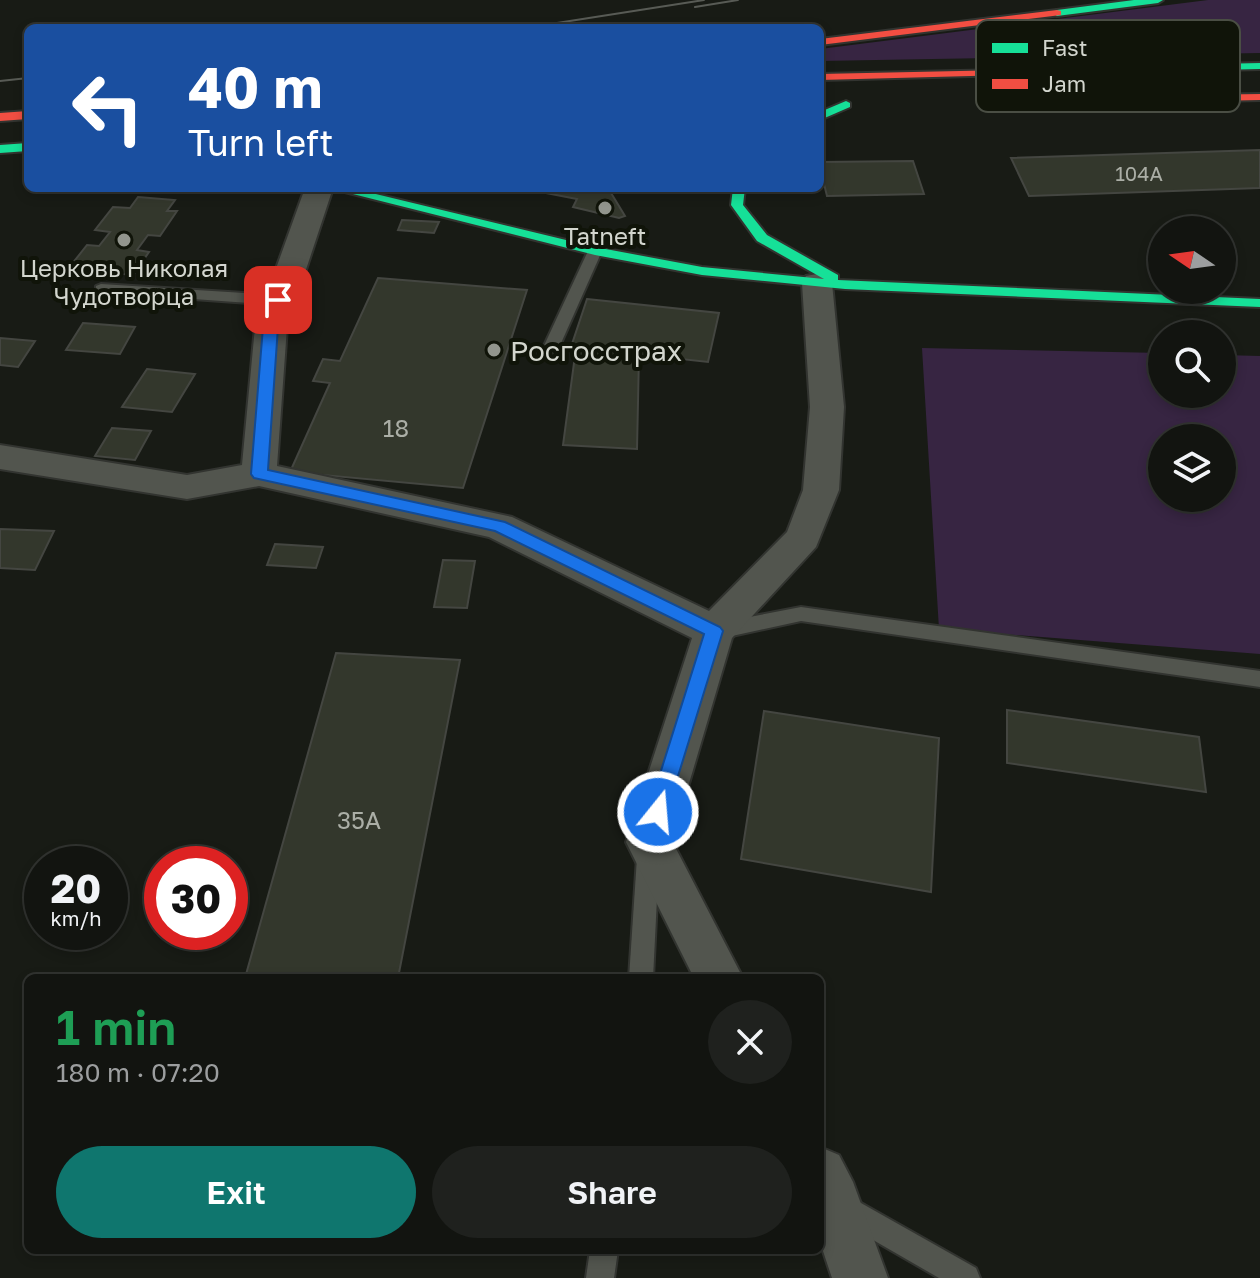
<!DOCTYPE html>
<html lang="en">
<head>
<meta charset="utf-8">
<style>
	:root { --surface:#121410; --page:#1f211e; --text:#f1f3f6; --muted:#9c9e9f; --line:#313330; --accent:#0f766e }
	body { margin:0; font-family:"Golos Text",sans-serif; background:var(--page); color:var(--text); height:100vh; display:flex; flex-direction:column; font-size:30px; white-space:nowrap }
	* { box-sizing:border-box; margin:0 }
	p { font-size:26px; color:var(--muted) }
	.icon { flex:none; width:44px; height:44px; fill:none; stroke:currentColor; stroke-width:2; stroke-linecap:round; stroke-linejoin:round }
	.map { position:relative; flex:1; overflow:hidden }
	.side { position:absolute; left:24px; top:974px; width:800px; height:280px; display:flex; flex-direction:column; background:var(--surface); border-radius:12px; box-shadow:0 4px 12px #0003,0 0 0 2px var(--line) }
	.side>* { flex:none }
	.hud { position:absolute; left:24px; top:24px; width:800px; height:168px; border-radius:12px; box-shadow:0 4px 12px #0003,0 0 0 2px var(--line); background:#1a4fa0; color:#fff; overflow:hidden }
	.needle { width:52px; rotate:283deg }
	.controls { position:absolute; left:1148px; top:216px; display:grid; gap:16px }
	.controls a { display:grid; place-items:center; width:88px; height:88px; border-radius:50%; background:var(--surface); box-shadow:0 4px 12px #0003,0 0 0 2px var(--line); font-size:40px }
	.speed { position:absolute; left:24px; top:846px; display:flex; gap:16px; font-size:40px; font-weight:700; text-align:center }
	.speed>* { display:grid; place-content:center; width:104px; height:104px; border-radius:50%; background:var(--surface); box-shadow:0 4px 12px #0003,0 0 0 2px var(--line); line-height:1 }
	.speed small { font-size:20px; font-weight:400 }
	.speed .limit { border:12px solid #d22; background:#fff; color:#111 }
	.pin { position:absolute; display:grid; place-items:center; width:68px; height:68px; color:#fff; margin:-34px; border-radius:16px; box-shadow:0 4px 12px #0006 }
	.me { position:absolute; width:88px; margin:-44px; rotate:17deg; stroke-linejoin:round; filter:drop-shadow(0 0 6px #0008) }
	.turn { display:flex; align-items:center; gap:28px; height:168px; padding:0 32px; font-size:36px }
	.turn .icon { width:104px; height:104px; stroke-width:2.5 }
	.turn b { display:block; font-size:56px; line-height:68px }
	.round { display:grid; place-items:center; flex:none; width:84px; height:84px; border-radius:42px; background:var(--page) }
	.overview { display:flex; align-items:center; justify-content:space-between; height:136px; padding:0 32px }
	h1 { font-size:48px; font-weight:600; line-height:60px; color:#1e9e55 }
	.button { display:flex; gap:16px; margin-top:auto; padding:16px 32px }
	.button a { flex:1; height:92px; border-radius:48px; background:var(--accent); color:#fff; font-size:32px; font-weight:600; line-height:92px; text-align:center }
	.button a+a { background:var(--page); color:var(--text) }
	.map>svg:first-child { display:block }
	.green { fill:#372542; fill-rule:evenodd }
	.building { fill:#33372c; stroke:#444641; stroke-width:2 }
	.lines { fill:none; stroke-linecap:round; stroke-linejoin:round }
	.lane-casing { stroke:#323430; stroke-width:4 }
	.street-casing { stroke:#323430; stroke-width:4 }
	.fast-casing { stroke:#323430; stroke-width:4 }
	.jam-casing { stroke:#323430; stroke-width:4 }
	.lane { fill:#52554e; fill-rule:evenodd }
	.street { fill:#52554e; fill-rule:evenodd }
	.fast { fill:#16e098; fill-rule:evenodd }
	.jam { fill:#f24e42; fill-rule:evenodd }
	.tram { stroke:#585b55; stroke-width:2 }
	.route { fill:#1a73e8; stroke:#114b97; stroke-width:2 }
	.poi-dot { fill:#92958d; stroke:#101409; stroke-width:3 }
	.labels { text-anchor:middle; dominant-baseline:central; stroke-width:8; stroke-linejoin:round; paint-order:stroke }
	.far-number-label { font-size:20px; fill:#abaea6 }
	.far-poi-label { font-size:24px; fill:#d3d6ce; stroke:#101409 }
	.number-label { font-size:24px; fill:#abaea6 }
	.poi-label { font-size:28px; fill:#d3d6ce; stroke:#101409; text-anchor:start }
	.key { fill:#101409; stroke:#4a4e44; stroke-width:2 }
	.key-label { font-size:22px; fill:#d3d6ce }
</style>
</head>
<body>
<div class="map">
<svg width="1260" height="1278" viewBox="0 0 1260 1278">
	<rect width="100%" height="100%" fill="#181b15"/>
	<g class="green">
		<polygon points="1208,0 1260,0 1260,53 820,61 820,49"/>
		<path d="M922,348L1162,353V394H1222V355L1260,356V654L939,629ZM1162,438H1222V498H1162Z"/>
	</g>
	<g class="building">
		<polygon points="1260,150 1260,188 1029,196 1011,158"/>
		<polygon points="913,161 924,194 827,196 820,168 820,162"/>
		<polygon points="520,188 608,188 625,216 619,218 573,207 577,199"/>
		<polygon points="138,197 175,200 167,211 177,211 160,236 148,235 137,250 149,252 133,275 68,269 87,245 99,246 110,232 95,230 113,207 130,208"/>
		<polygon points="402,220 439,222 434,233 398,230"/>
		<polygon points="378,278 527,290 463,488 290,472 330,383 313,381 323,359 340,361"/>
		<polygon points="587,299 719,313 708,362 571,347"/>
		<polygon points="83,323 135,327 120,354 66,350"/>
		<polygon points="0,338 35,341 18,367 0,365"/>
		<polygon points="576,348 639,355 637,449 563,445"/>
		<polygon points="147,369 195,374 172,412 122,407"/>
		<polygon points="112,428 151,431 135,460 95,456"/>
		<polygon points="0,529 54,531 35,570 0,568"/>
		<polygon points="275,544 323,547 316,568 267,565"/>
		<polygon points="443,560 475,561 467,608 434,607"/>
		<polygon points="336,653 460,660 398,978 245,978"/>
		<polygon points="1007,710 1199,737 1206,792 1007,763"/>
		<polygon points="764,711 939,738 931,892 741,859"/>
	</g>
	<g class="lines">
		<defs>
			<g id="lane">
				<polygon points="595,247 602,251 558,350 550,355 544,354 542,350 588,251"/>
				<polygon points="101,284 278,295 286,300 278,305 96,292 96,286"/>
				<polygon points="801,607 1260,671 1260,687 801,621 718,639 711,636 708,631 711,626 718,623"/>
				<polygon points="648,848 656,851 659,858 653,978 629,978 637,858 640,851"/>
				<polygon points="845,1194 976,1268 980,1278 939,1278 835,1218 831,1208 835,1198"/>
				<polygon points="590,1250 618,1250 614,1278 586,1278"/>
			</g>
			<g id="street">
				<polygon points="305,188 333,188 287,327 277,466 512,517 709,611 787,532 803,490 810,407 802,283 806,276 817,274 828,276 832,283 844,407 839,490 816,547 732,638 672,841 743,978 694,978 626,842 692,638 489,537 259,486 187,499 0,469 0,445 187,475 242,465 255,327"/>
				<polygon points="820,1147 839,1155 853,1182 888,1278 832,1278 820,1242"/>
			</g>
			<g id="fast">
				<polygon points="1134,0 1163,0 1158,3 1057,16 1052,13 1057,10"/>
				<polygon points="1260,63 1260,69 1047,74 1041,71 1047,68"/>
				<polygon points="846,101 850,103 850,107 820,120 820,112"/>
				<polygon points="28,143 28,151 0,153 0,145"/>
				<polygon points="329,188 351,188 595,247 702,267 824,279 757,241 731,205 733,188 745,188 743,205 767,235 838,275 838,280 1260,299 1260,307 845,289 702,275 595,255"/>
			</g>
			<g id="jam">
				<polygon points="1057,10 1061,11 1061,15 820,45 820,39"/>
				<polygon points="1051,69 1051,73 1047,74 820,80 820,74"/>
				<polygon points="1260,94 1260,100 994,106 988,102 994,98"/>
				<polygon points="28,111 28,119 0,121 0,113"/>
			</g>
		</defs>
		<use href="#lane" class="lane-casing"/>
		<use href="#street" class="street-casing"/>
		<use href="#fast" class="fast-casing"/>
		<use href="#jam" class="jam-casing"/>
		<use href="#lane" class="lane"/>
		<use href="#street" class="street"/>
		<use href="#fast" class="fast"/>
		<use href="#jam" class="jam"/>
		<g class="tram">
			<polyline points="695,7 738,0"/>
			<polyline points="525,28 704,0"/>
			<polyline points="0,81 28,78"/>
		</g>
	</g>
	<polygon class="route" points="278,296 285,300 278,327 268,470 505,522 720,627 723,631 665,818 658,820 651,818 648,812 704,634 495,531 254,478 251,474 263,327 271,300"/>
	<g class="poi-dot">
		<circle cx="605" cy="208" r="8"/>
		<circle cx="124" cy="240" r="8"/>
		<circle cx="494" cy="350" r="8"/>
	</g>
	<g class="labels">
		<g class="far-number-label">
			<text x="1139" y="173">104А</text>
		</g>
		<g class="far-poi-label">
			<text x="605" y="235">Tatneft</text>
			<text x="124" y="267">Церковь Николая<tspan x="124" dy="28">Чудотворца</tspan></text>
		</g>
		<g class="number-label">
			<text x="396" y="427">18</text>
			<text x="359" y="819">35А</text>
		</g>
		<g class="poi-label">
			<text x="510" y="350">Росгосстрах</text>
		</g>
	</g>
	<rect x="976" y="20" width="264" height="92" rx="12" class="key"/>
	<rect x="992" y="43" width="36" height="10" fill="#16e098"/>
	<rect x="992" y="79" width="36" height="10" fill="#f24e42"/>
	<g class="key-label">
		<text x="1042" y="56">Fast</text>
		<text x="1042" y="92">Jam</text>
	</g>
</svg>
<div class="controls">
<a><svg class="needle" viewBox="-14 -14 28 28"><path d="M0-13l5 13h-10z" fill="#e53935"/><path d="M0 13l5-13h-10z" fill="#9c9e9f"/></svg></a>
<a><svg class="icon" aria-label="search" viewBox="0 0 24 24"><circle cx="10" cy="10" r="6"/><path d="M15 15l6 6"/></svg></a>
<a><svg class="icon" aria-label="layers" viewBox="0 0 24 24"><path d="M12 4l9 5-9 5-9-5zM3 14l9 5 9-5"/></svg></a>
</div>
<div class="speed"><div>20<small>km/h</small></div><div class="limit">30</div></div>
<div class="pin" style="left:278px;top:300px;background:#d93025"><svg class="icon" aria-label="arrive" viewBox="0 0 24 24"><path d="M6 21V4h12l-3 4 3 4H6"/></svg></div>
<svg class="me" style="left:658px;top:812px" viewBox="-20 -20 40 40"><circle r="17" fill="#1a73e8" stroke="#fff" stroke-width="3"/><path d="M0-11L8 9 0 5-8 9z" fill="#fff"/></svg>
<div class="hud">
<div class="turn"><svg class="icon" aria-label="left" viewBox="0 0 24 24"><path d="M17 20v-9H6M10 6l-5 5 5 5"/></svg><div><b>40 m</b>Turn left</div></div>
</div>
<section class="side">
<div class="overview"><div><h1>1 min</h1><p>180 m · 07:20</p></div><a class="round"><svg class="icon" aria-label="close" viewBox="0 0 24 24"><path d="M6 6l12 12M18 6L6 18"/></svg></a></div>
<div class="button"><a>Exit</a><a>Share</a></div>
</section>
</div>
</body>
</html>
